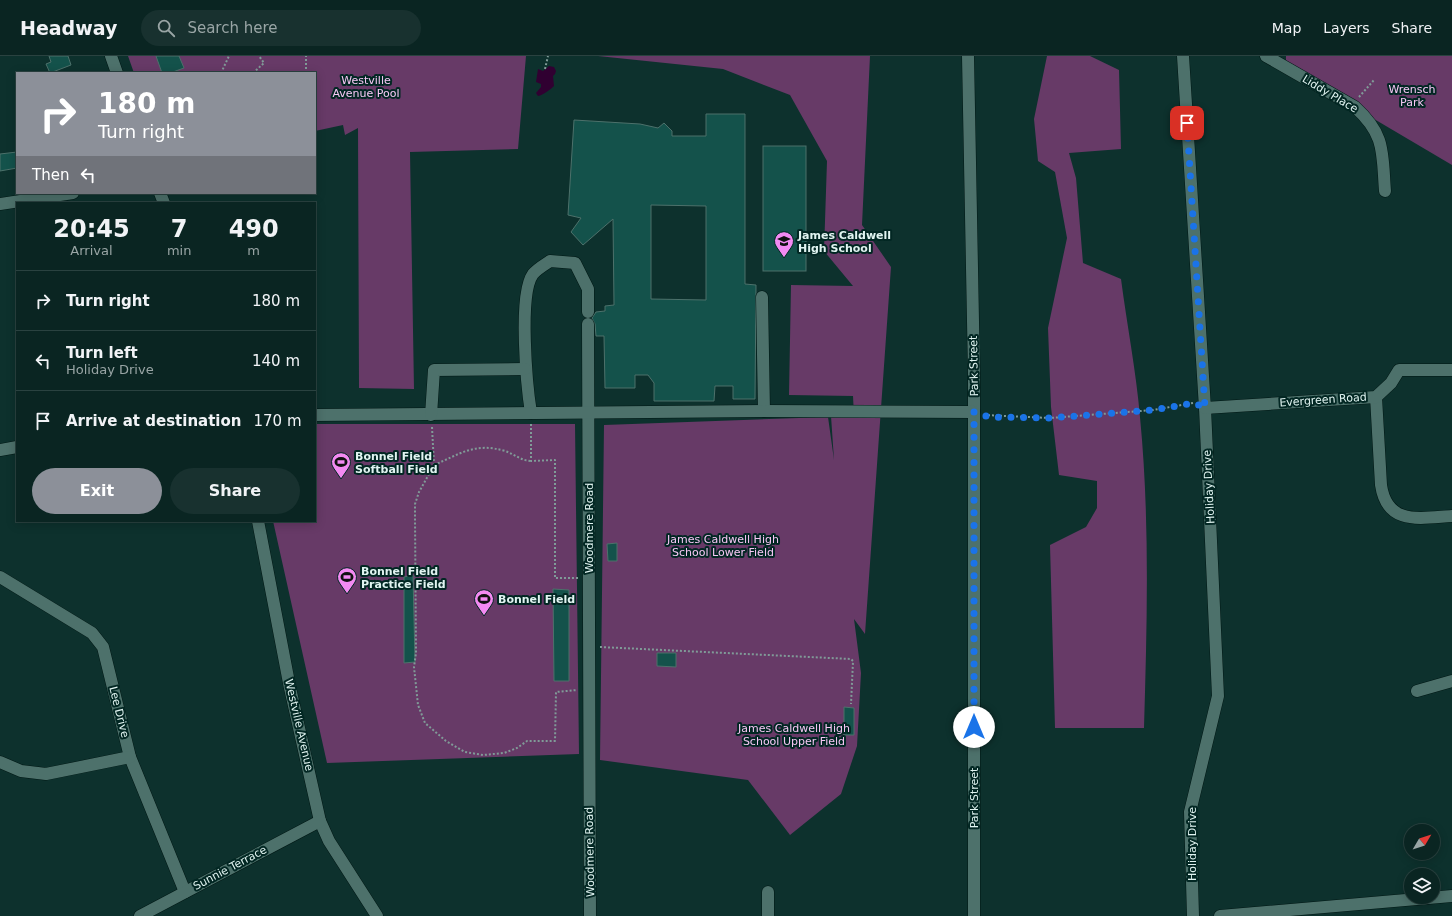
<!DOCTYPE html>
<html lang="en">
<head>
<meta charset="utf-8">
<style>
	:root { --surface:#0a2522; --page:#18312f; --text:#f1f3f6; --muted:#99a5a5; --line:#2a4240; --accent:#8c9099 }
	body { margin:0; font-family:"DejaVu Sans",sans-serif; background:var(--page); color:var(--text); height:100vh; display:flex; flex-direction:column; font-size:15px; white-space:nowrap }
	* { box-sizing:border-box; margin:0 }
	p { font-size:13px; color:var(--muted) }
	.icon { flex:none; width:22px; height:22px; fill:none; stroke:currentColor; stroke-width:2; stroke-linecap:round; stroke-linejoin:round }
	.map { position:relative; flex:1; overflow:hidden }
	.drawer { position:absolute; left:16px; top:146px; width:300px; height:320px; display:flex; flex-direction:column; background:var(--surface); border-radius:0px; box-shadow:0 2px 10px #0003,0 0 0 1px var(--line) }
	.drawer>* { flex:none }
	.guide { position:absolute; left:16px; top:16px; width:300px; height:122px; border-radius:0px; box-shadow:0 2px 10px #0003,0 0 0 1px var(--line); background:#8c9099; color:#fff; overflow:hidden }
	.needle { width:26px; rotate:51deg }
	.buttons { position:absolute; left:1404px; top:768px; display:grid; gap:8px }
	.buttons a { display:grid; place-items:center; width:36px; height:36px; border-radius:50%; background:var(--surface); box-shadow:0 2px 10px #0003,0 0 0 1px var(--line); font-size:20px }
	.pin { position:absolute; display:grid; place-items:center; width:34px; height:34px; color:#fff; margin:-17px; border-radius:8px; box-shadow:0 2px 6px #0006 }
	.me { position:absolute; width:44px; margin:-22px; rotate:0deg; stroke-linejoin:round; filter:drop-shadow(0 0 3px #0008) }
	.turn { display:flex; align-items:center; gap:14px; height:84px; padding:0 16px; font-size:18px }
	.turn .icon { width:52px; height:52px; stroke-width:2.5 }
	.turn b { display:block; font-size:28px; line-height:34px }
	.then { display:flex; align-items:center; height:38px; padding:0 16px; background:#0003; gap:8px; font-size:15px }
	.eta { display:flex; justify-content:space-evenly; align-items:center; height:68px; text-align:center }
	.eta b { font-size:24px; font-weight:800; line-height:28px }
	.action { display:flex; gap:8px; margin-top:auto; padding:8px 16px }
	.action a { flex:1; height:46px; border-radius:24px; background:var(--accent); color:#fff; font-size:16px; font-weight:800; line-height:46px; text-align:center }
	.action a+a { background:var(--page); color:var(--text) }
	ul { padding:0; list-style:none }
	li { display:flex; align-items:center; gap:12px; height:60px; padding:0 16px; border-top:1px solid var(--line) }
	li div { flex:1 }
	li b { display:block; font-size:15px }
	li em { font-style:normal }
	header { display:flex; align-items:center; gap:24px; box-sizing:border-box; height:56px; padding:0 20px; background:var(--surface); border-bottom:1px solid var(--line) }
	header strong { font-size:19px }
	nav { display:flex; gap:22px; margin-inline-start:auto; font-size:14px }
	.search { width:280px; height:36px; background:var(--page); display:flex; align-items:center; gap:10px; box-sizing:border-box; padding:0 14px; border-radius:22px; color:var(--muted); font-size:15px }
	.map>svg:first-child { display:block }
	.green { fill:#673a67 }
	.water { fill:#300031 }
	.building { fill:#14524b; stroke:#4d716b; fill-rule:evenodd }
	.lines { fill:none; stroke-linecap:round; stroke-linejoin:round }
	.minor-casing { stroke:#001815; stroke-width:13 }
	.path { stroke:#809b98; stroke-width:2; stroke-dasharray:2 2; stroke-linecap:butt }
	.minor { stroke:#4d716b; stroke-width:12 }
	.route { stroke:#1a73e8; stroke-width:7; stroke-dasharray:0 12.6 }
	.labels { text-anchor:middle; dominant-baseline:central; stroke-width:4; stroke-linejoin:round; paint-order:stroke }
	.park-label { font-size:11px; fill:#f7c7f5; stroke:#022723 }
	.street-label { font-size:11px; fill:#e1f4f1; stroke:#022723 }
	.poi-label { font-size:11px; font-weight:bold; fill:#e1f4f1; stroke:#022723; text-anchor:start }
</style>
</head>
<body>
<header>
<strong>Headway</strong>
<div class="search"><svg class="icon" aria-label="search" viewBox="0 0 24 24"><circle cx="10" cy="10" r="6"/><path d="M15 15l6 6"/></svg>Search here</div>
<nav><a>Map</a><a>Layers</a><a>Share</a></nav>
</header>
<div class="map">
<svg width="1452" height="860" viewBox="0 0 1452 860">
	<rect width="100%" height="100%" fill="#0d312d"/>
	<g class="green">
		<polygon points="128,0 526,0 518,93 410,96 414,333 359,332 358,72 345,79 343,69 315,75 315,17 134,17"/>
		<polygon points="598,0 870,0 862,169 891,211 865,578 854,563 861,617 857,690 841,738 790,779 748,724 600,704 604,369 828,361 834,404 831,360 854,360 853,340 789,339 791,229 853,230 824,195 827,105 790,39 723,13"/>
		<path d="M1047,0H1090L1119,14L1121,93L1069,97L1076,122L1083,207L1121,223C1127,269 1136,315 1140,361C1150,464 1147,569 1144,672H1055L1050,489L1086,471L1097,452V425L1059,419L1051,351L1048,272L1067,182L1055,116L1038,105L1034,63Z"/>
		<polygon points="1286,0 1452,0 1452,109 1286,11"/>
		<polygon points="315,368 575,368 579,698 327,707 273,465 315,465"/>
	</g>
	<path class="water" d="M549,10L554,11L556,15L555,18L553,20L554,30C551,33 543,39 538,40L536,37L541,31V28L536,26L538,13L543,15Z"/>
	<g class="building">
		<polygon points="49,0 68,0 71,9 50,17 46,8 51,6"/>
		<polygon points="156,0 179,0 184,12 170,17 162,17"/>
		<path d="M706,58H745V228L756,229L755,343H733V330H715L714,345H654V327L648,319H635V332H605L604,280H596L595,268L592,262L596,256L605,255V250L614,249L613,163L583,189L571,176L581,162L568,159L574,64L640,68L658,72L664,67L672,75V80H706ZM651,149L706,150V244L651,243Z"/>
		<rect x="763" y="90" width="43" height="125"/>
		<polygon points="17,96 17,112 0,115 0,98"/>
		<polygon points="617,487 617,505 608,505 607,488"/>
		<polygon points="413,519 415,606 404,607 404,521"/>
		<polygon points="553,533 569,534 569,625 554,625"/>
		<polygon points="657,597 676,597 676,611 657,610"/>
		<polygon points="844,651 854,652 854,679 844,679"/>
	</g>
	<g class="lines">
		<defs>
			<g id="minor">
				<polyline points="111,0 117,17"/>
				<polyline points="968,0 974,318 974,860"/>
				<polyline points="1183,0 1205,352 1218,640 1190,756 1193,860"/>
				<path d="M1266,0L1355,51C1386,79 1382,97 1385,135"/>
				<polyline points="160,137 164,147"/>
				<polyline points="0,148 73,137"/>
				<polyline points="762,241 764,355"/>
				<polyline points="588,268 590,860"/>
				<path d="M1376,341L1381,429C1387,470 1420,462 1452,460"/>
				<polyline points="1205,352 1376,341 1391,327 1399,314 1452,314"/>
				<path d="M531,357C527,332 518,238 533,218C537,213 544,209 550,205L575,207L588,233V256"/>
				<polyline points="315,359 764,355 974,356"/>
				<polyline points="431,359 434,314 525,313"/>
				<polyline points="0,394 17,391"/>
				<polyline points="258,465 290,632 320,765 329,785 377,860"/>
				<polyline points="0,521 92,577 103,591 130,701 185,836"/>
				<polyline points="1417,635 1452,625"/>
				<polyline points="0,706 21,715 46,718 130,701"/>
				<polyline points="768,836 768,860"/>
				<polyline points="140,860 320,765"/>
				<polyline points="1220,860 1452,840"/>
			</g>
		</defs>
		<use href="#minor" class="minor-casing"/>
		<g class="path">
			<polyline points="306,13 306,0"/>
			<polyline points="545,13 548,0"/>
			<polyline points="221,17 229,0"/>
			<polyline points="253,17 264,7 259,0"/>
			<polyline points="1359,41 1374,24"/>
			<polyline points="984,359 1050,362 1153,354 1193,347"/>
			<polyline points="531,368 531,405 555,404 555,522 578,522"/>
			<polyline points="432,371 434,409 419,436 415,448 415,461 416,597 414,611 418,649 425,667 446,685 465,696 483,699 504,697 517,692 527,685 555,685 556,636 577,634"/>
			<path d="M434,409C460,398 475,386 505,395C514,398 522,405 531,405"/>
			<polyline points="600,591 851,603 853,605 851,648"/>
		</g>
		<use href="#minor" class="minor"/>
	</g>
	<g class="lines">
		<polyline class="route" points="974,671 974,356 989,361 1050,362 1153,354 1194,347 1205,352 1187,67"/>
	</g>
	<defs>
		<symbol id="school-pin" viewBox="-11 -11 22 30"><path d="M0 17L-7.5 6A9.5 9.5 0 1 1 7.5 6Z" fill="#f38af2" stroke="#022723"/><path d="M0-5L7-2L0 1L-7-2ZM-4 1L0 2.5L4 1V4Q0 6-4 4Z" fill="#111"/></symbol>
		<symbol id="stadium-pin" viewBox="-11 -11 22 30"><path d="M0 17L-7.5 6A9.5 9.5 0 1 1 7.5 6Z" fill="#f38af2" stroke="#022723"/><path d="M0-5a6.5 5 0 1 0 0 10a6.5 5 0 1 0 0-10ZM-3.5-1.8h7v3.6h-7Z" fill="#111"/></symbol>
	</defs>
	<g fill-rule="evenodd">
		<use href="#school-pin" x="773" y="174" width="22" height="30"/>
		<use href="#stadium-pin" x="330" y="395" width="22" height="30"/>
		<use href="#stadium-pin" x="336" y="510" width="22" height="30"/>
		<use href="#stadium-pin" x="473" y="532" width="22" height="30"/>
	</g>
	<g class="labels">
		<g class="park-label">
			<text x="366" y="24">Westville<tspan x="366" dy="13">Avenue Pool</tspan></text>
			<text x="1412" y="33">Wrensch<tspan x="1412" dy="13">Park</tspan></text>
			<text x="723" y="483">James Caldwell High<tspan x="723" dy="13">School Lower Field</tspan></text>
			<text x="794" y="672">James Caldwell High<tspan x="794" dy="13">School Upper Field</tspan></text>
		</g>
		<g class="street-label">
			<text transform="translate(1330 38) rotate(31)">Liddy Place</text>
			<text transform="translate(974 310) rotate(-91)">Park Street</text>
			<text transform="translate(1323 344) rotate(-4)">Evergreen Road</text>
			<text transform="translate(1209 431) rotate(-93)">Holiday Drive</text>
			<text transform="translate(589 472) rotate(-90)">Woodmere Road</text>
			<text transform="translate(119 656) rotate(76)">Lee Drive</text>
			<text transform="translate(299 669) rotate(77)">Westville Avenue</text>
			<text transform="translate(974 742) rotate(-90)">Park Street</text>
			<text transform="translate(1192 788) rotate(-90)">Holiday Drive</text>
			<text transform="translate(590 796) rotate(-91)">Woodmere Road</text>
			<text transform="translate(230 812) rotate(-28)">Sunnie Terrace</text>
		</g>
		<g class="poi-label">
			<text x="798" y="179">James Caldwell<tspan x="798" dy="13">High School</tspan></text>
			<text x="355" y="400">Bonnel Field<tspan x="355" dy="13">Softball Field</tspan></text>
			<text x="361" y="515">Bonnel Field<tspan x="361" dy="13">Practice Field</tspan></text>
			<text x="498" y="543">Bonnel Field</text>
		</g>
	</g>
</svg>
<div class="buttons">
<a><svg class="needle" viewBox="-14 -14 28 28"><path d="M0-13l5 13h-10z" fill="#e53935"/><path d="M0 13l5-13h-10z" fill="#99a5a5"/></svg></a>
<a><svg class="icon" aria-label="layers" viewBox="0 0 24 24"><path d="M12 4l9 5-9 5-9-5zM3 14l9 5 9-5"/></svg></a>
</div>
<div class="pin" style="left:1187px;top:67px;background:#d93025"><svg class="icon" aria-label="arrive" viewBox="0 0 24 24"><path d="M6 21V4h12l-3 4 3 4H6"/></svg></div>
<svg class="me" style="left:974px;top:671px" viewBox="-20 -20 40 40"><circle r="19" fill="#fff"/><path d="M0-13L10 11 0 6-10 11z" fill="#1a73e8"/></svg>
<div class="guide">
<div class="turn"><svg class="icon" aria-label="right" viewBox="0 0 24 24"><path d="M7 20v-9h11M14 6l5 5-5 5"/></svg><div><b>180 m</b>Turn right</div></div>
<div class="then">Then<svg class="icon" aria-label="left" viewBox="0 0 24 24"><path d="M17 20v-9H6M10 6l-5 5 5 5"/></svg></div>
</div>
<section class="drawer">
<div class="eta">
<div><b>20:45</b><p>Arrival</p></div>
<div><b>7</b><p>min</p></div>
<div><b>490</b><p>m</p></div>
</div>
<ul>
<li><svg class="icon" aria-label="right" viewBox="0 0 24 24"><path d="M7 20v-9h11M14 6l5 5-5 5"/></svg><div><b>Turn right</b></div><em>180 m</em></li>
<li><svg class="icon" aria-label="left" viewBox="0 0 24 24"><path d="M17 20v-9H6M10 6l-5 5 5 5"/></svg><div><b>Turn left</b><p>Holiday Drive</p></div><em>140 m</em></li>
<li><svg class="icon" aria-label="arrive" viewBox="0 0 24 24"><path d="M6 21V4h12l-3 4 3 4H6"/></svg><div><b>Arrive at destination</b></div><em>170 m</em></li>
</ul>
<div class="action"><a>Exit</a><a>Share</a></div>
</section>
</div>
</body>
</html>
